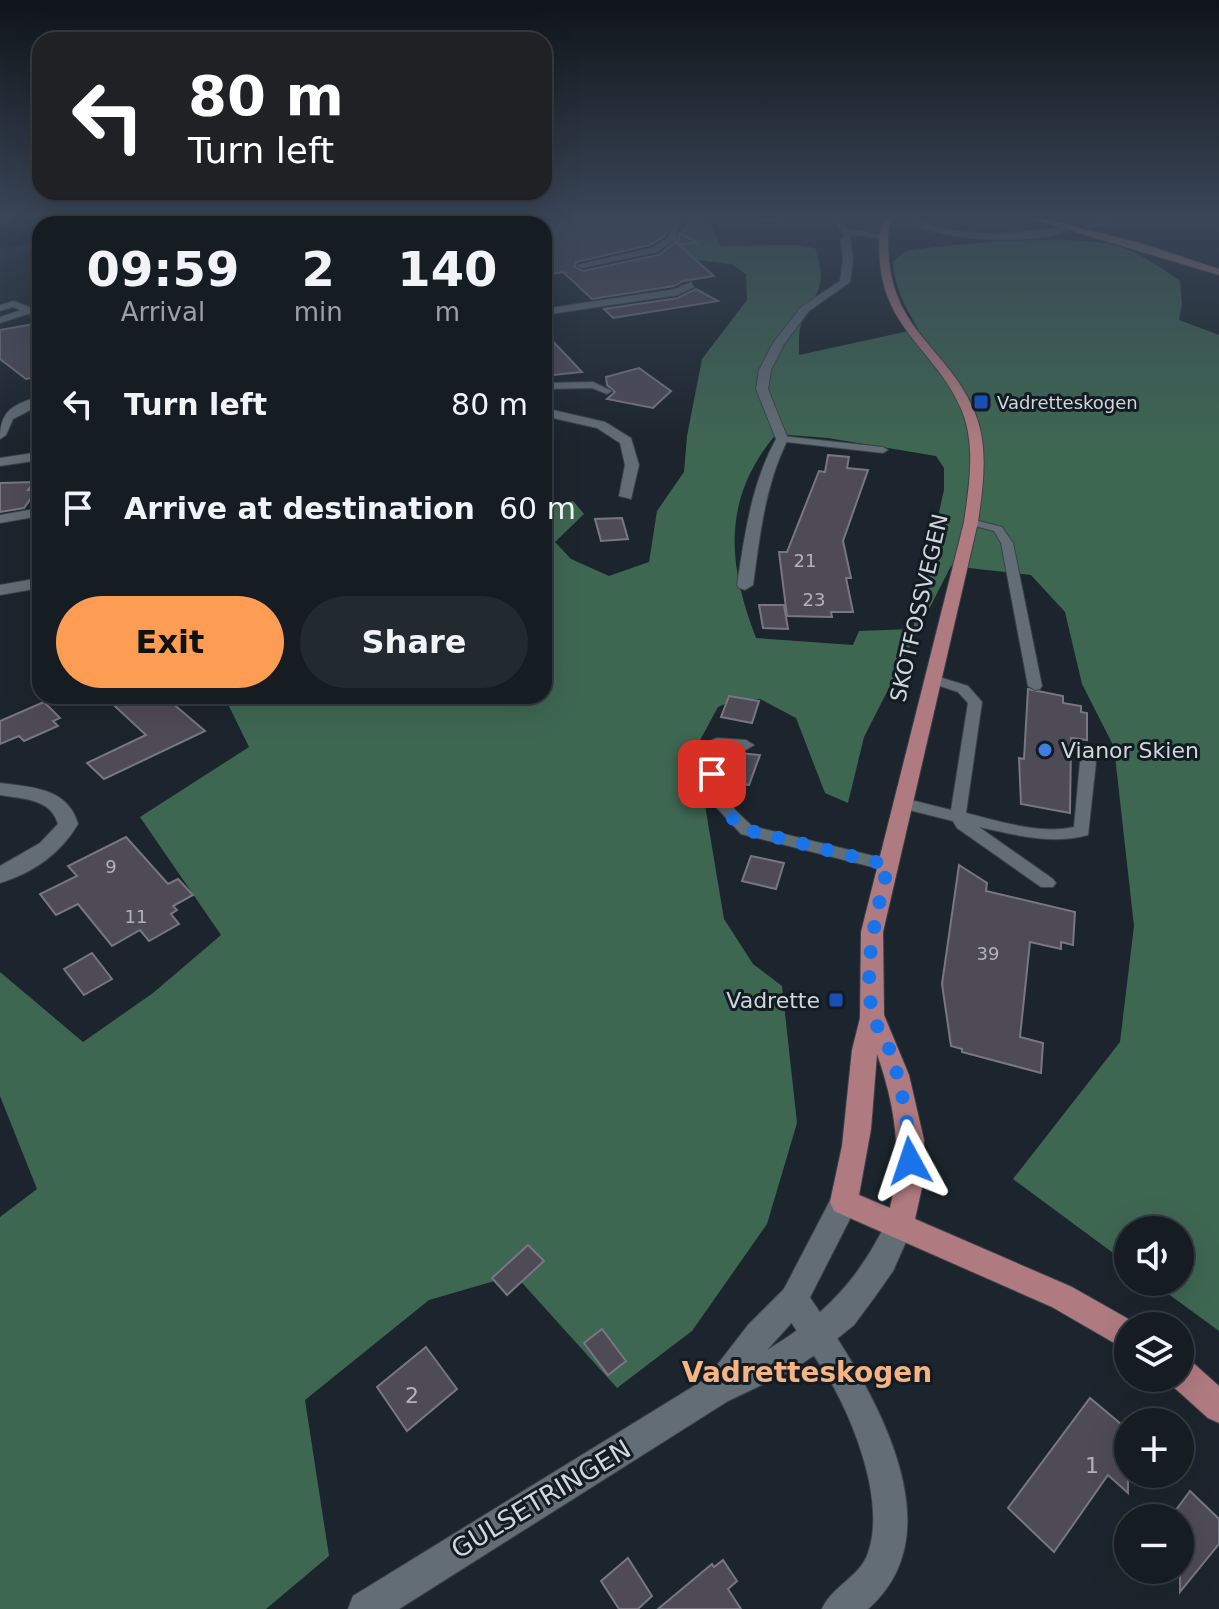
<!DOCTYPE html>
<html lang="en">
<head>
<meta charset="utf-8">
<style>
	:root { --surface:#151c22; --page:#22292f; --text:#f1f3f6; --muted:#9da1a5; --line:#343a40; --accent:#fc9d53 }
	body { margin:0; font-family:"DejaVu Sans",sans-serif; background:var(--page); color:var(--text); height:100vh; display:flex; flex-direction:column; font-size:30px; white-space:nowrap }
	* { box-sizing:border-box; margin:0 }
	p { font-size:26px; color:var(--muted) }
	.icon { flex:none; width:44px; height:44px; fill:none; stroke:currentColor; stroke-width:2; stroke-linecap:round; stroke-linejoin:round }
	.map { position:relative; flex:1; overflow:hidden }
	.panel { position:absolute; left:32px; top:216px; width:520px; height:488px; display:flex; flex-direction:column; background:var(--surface); border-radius:24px; box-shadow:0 8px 32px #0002,0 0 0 2px var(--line) }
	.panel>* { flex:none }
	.top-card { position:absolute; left:32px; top:32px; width:520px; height:168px; border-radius:24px; box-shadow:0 8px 32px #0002,0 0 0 2px var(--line); background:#202124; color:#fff; overflow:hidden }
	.tools { position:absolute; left:1114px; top:1216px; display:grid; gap:16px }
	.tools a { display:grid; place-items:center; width:80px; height:80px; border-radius:50%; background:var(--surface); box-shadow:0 8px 32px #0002,0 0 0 2px var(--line); font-size:40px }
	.pin { position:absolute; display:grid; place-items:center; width:68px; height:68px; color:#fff; margin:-34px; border-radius:16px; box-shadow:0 4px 12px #0006 }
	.me { position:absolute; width:88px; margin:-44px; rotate:355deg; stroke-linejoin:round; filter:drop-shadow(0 0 6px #0008) }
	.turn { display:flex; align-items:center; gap:28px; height:168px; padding:0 24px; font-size:36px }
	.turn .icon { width:104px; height:104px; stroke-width:2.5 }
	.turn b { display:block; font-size:56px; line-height:68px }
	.eta { display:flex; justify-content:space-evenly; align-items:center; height:136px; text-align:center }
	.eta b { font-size:48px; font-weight:800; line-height:56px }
	.cta { display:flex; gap:16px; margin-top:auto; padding:16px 24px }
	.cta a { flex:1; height:92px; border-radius:48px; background:var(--accent); color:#111; font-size:32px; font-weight:800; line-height:92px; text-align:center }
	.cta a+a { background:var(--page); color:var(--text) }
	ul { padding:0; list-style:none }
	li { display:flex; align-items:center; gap:24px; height:104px; padding:0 24px }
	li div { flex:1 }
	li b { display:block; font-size:30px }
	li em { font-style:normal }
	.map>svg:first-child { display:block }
	.forest { fill:#3e6752; fill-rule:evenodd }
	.water { fill:#000b23 }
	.building { fill:#4e4b57; stroke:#797683; stroke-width:2 }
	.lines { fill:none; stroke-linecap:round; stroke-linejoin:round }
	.lane-casing { stroke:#3b4248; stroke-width:2 }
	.street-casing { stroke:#3b4248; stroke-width:2 }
	.secondary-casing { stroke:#3b4248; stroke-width:2 }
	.primary-casing { stroke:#3b4248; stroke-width:2 }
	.lane { fill:#626d76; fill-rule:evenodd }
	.street { fill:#626d76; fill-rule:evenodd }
	.secondary { fill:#626d76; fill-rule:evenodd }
	.primary { fill:#af7b80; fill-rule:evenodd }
	.route { stroke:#1a73e8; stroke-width:14; stroke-dasharray:0 25.2 }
	.transit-dot { fill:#1a4fb4; stroke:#131c23; stroke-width:3 }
	.shop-dot { fill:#3f7fe0; stroke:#131c23; stroke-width:3 }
	.labels { text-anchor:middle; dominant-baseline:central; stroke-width:6; stroke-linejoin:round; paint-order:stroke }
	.far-poi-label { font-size:18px; fill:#d0d6db; stroke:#131c23; text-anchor:start }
	.number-label { font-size:18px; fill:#b0b3ba }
	.street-label { font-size:22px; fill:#d0d6db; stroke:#131c23 }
	.poi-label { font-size:22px; fill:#d0d6db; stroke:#131c23; text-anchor:start }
	.near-number-label { font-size:22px; fill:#b0b3ba }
	.near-street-label { font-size:26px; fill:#d0d6db; stroke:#131c23 }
	.near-neighbourhood-label { font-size:28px; font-weight:bold; fill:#f6b383; stroke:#131c23 }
</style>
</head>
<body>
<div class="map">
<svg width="1219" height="1609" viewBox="0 0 1219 1609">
	<rect width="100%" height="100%" fill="#1c252d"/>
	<path class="forest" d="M692,219H708L720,246L794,245L815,248C828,289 817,288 802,322C798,331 799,345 799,355L918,329C904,304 896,292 893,262L905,251C956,244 1074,232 1121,247C1144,255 1161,268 1180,281L1182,304L1179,320L1219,335V1331L1152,1282H1180V1230H1128V1264L1013,1179L1120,1042L1134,926L1114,747L1082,684L1065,612L1031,575L951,566L864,737L848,803L825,793L796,718L760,699L735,700L718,707L699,742L705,805L724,919L753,964L782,986L797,1123L767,1224L692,1331L617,1388L515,1275L429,1300L305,1400L329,1556L266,1609H0V1217L37,1189L0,1096V972L83,1042L153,993L221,935L140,817L249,747L224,696H544V508L573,501L584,514L555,542L571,559L609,576L649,562L657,511L684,472L687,436L702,359L747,300L746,274L731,264L659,255ZM776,434L828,438L936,456L944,468V490L913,629L859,631L853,645L756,638C727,563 722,499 776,434Z"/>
	<polygon class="water" points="31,219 201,219 157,224 40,224 40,243 0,248 0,224"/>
	<g class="building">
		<polygon points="551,219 672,219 665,236 650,245 576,262 574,266 583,271 658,255 678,241 680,233 697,243 678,244 714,276 683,281 674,286 592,299 563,272 544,275 543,224"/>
		<polygon points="696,289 718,301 613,318 604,309 678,298"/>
		<polygon points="40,323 40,376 26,379 0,359 0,330"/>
		<polygon points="544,332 582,372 544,376"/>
		<polygon points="639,368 671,391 653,408 607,399 615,392 607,385 606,377"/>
		<polygon points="828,455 849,457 847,468 868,470 843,541 851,578 846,578 853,612 831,612 832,617 787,616 779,552 787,552 819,471 825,472"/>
		<polygon points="34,482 28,490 37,490 24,508 0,512 0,483"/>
		<polygon points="622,518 628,539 601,541 595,519"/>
		<polygon points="759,605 784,605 788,629 763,628"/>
		<polygon points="1028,689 1063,696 1063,703 1081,706 1081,712 1087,713 1087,740 1071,738 1070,813 1021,804 1019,758 1024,759"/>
		<polygon points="104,696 164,696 205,731 104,779 87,763 146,735"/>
		<polygon points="729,696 759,701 752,723 721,717"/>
		<polygon points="44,702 60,718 53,721 58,726 24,741 19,736 0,744 0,721"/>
		<polygon points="730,752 760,755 749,785 724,780 722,771"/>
		<polygon points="126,837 168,884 178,879 193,895 173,906 177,910 171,914 179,924 149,941 140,930 112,946 78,904 56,915 40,894 77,876 68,866"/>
		<polygon points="751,856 784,863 776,889 742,881"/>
		<polygon points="959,865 987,883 986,891 1075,912 1073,945 1061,942 1061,949 1030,942 1020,1037 1043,1043 1041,1073 962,1052 962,1049 951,1046 942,984"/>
		<polygon points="92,953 112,979 84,995 64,969"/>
		<polygon points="528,1245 544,1261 507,1295 492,1278"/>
		<polygon points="602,1329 626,1361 608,1375 584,1343"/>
		<polygon points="426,1347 457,1389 407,1431 377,1387"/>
		<polygon points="1090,1398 1128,1430 1128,1493 1108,1475 1054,1552 1008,1508"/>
		<polygon points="1190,1491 1219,1519 1219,1544 1180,1592 1180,1518 1170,1518"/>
		<polygon points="628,1558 652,1596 638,1609 619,1609 601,1581"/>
		<polygon points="723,1560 737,1581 728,1589 741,1609 658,1609 712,1564 714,1567"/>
	</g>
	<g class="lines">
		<defs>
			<g id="lane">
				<polygon points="263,219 278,219 256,224 240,224"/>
				<polygon points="728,219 783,219 789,221 786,223"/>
				<polygon points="593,382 612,391 607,394 592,388 544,389 544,383"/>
				<polygon points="782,436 883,447 888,450 883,453 778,441 777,439"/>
				<polygon points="971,519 1002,527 1013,543 1042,686 1040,689 1035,690 1028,686 1001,543 994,531 967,524 965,522"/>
				<path d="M933,675L968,686L982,702L966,813C999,821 1041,835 1074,827L1080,762L1088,757L1096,762L1088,835C1052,845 1015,835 979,827L1053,879L1056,883L1053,887H1041L957,828L953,821L897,807L895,803L903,798L951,810L968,703L958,692L928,682L926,679Z"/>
				<polygon points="717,738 746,740 754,745 746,750 722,748 718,765 723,791 735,810 752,826 894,861 896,865 894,869 888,871 741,834 716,807 704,778 704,754 712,740"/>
			</g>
			<g id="street">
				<polygon points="676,219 684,219 678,226 676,239 657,252 582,268 577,265 651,248 668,238 670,226"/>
				<path d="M903,219C923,219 943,230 964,232C997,236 1031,231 1064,227L1068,230C1036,247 933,241 903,219Z"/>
				<polygon points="1108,219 1122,219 1088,229 1084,226"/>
				<path d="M847,231L854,233L850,239L853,260L850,282L809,311L784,344L771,370L768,389L788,439C765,485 760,534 753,585L745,590L739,588L737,585C745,534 751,485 776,439L756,389L759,370L773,343L801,307L840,281L843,260L841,239Z"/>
				<polygon points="691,282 694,287 678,295 544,315 544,309 675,289"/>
				<polygon points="14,301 34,309 35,311 30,314 13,307 0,311 0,305"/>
				<polygon points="544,408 605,422 631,438 639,465 631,499 619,496 625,465 620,443 597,428 544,416"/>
				<polygon points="40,452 40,460 0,466 0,458"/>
				<polygon points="40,508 40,516 0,523 0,515"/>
				<polygon points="40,578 40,588 0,595 0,585"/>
				<path d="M0,783C32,787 68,788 78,824C61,853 33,873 0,883V866L40,843L58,824C51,798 22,799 0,795Z"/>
				<path d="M794,1284L804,1289C859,1368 965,1524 868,1609H822C832,1586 860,1577 868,1553C886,1502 854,1421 828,1377C812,1351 791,1327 779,1299L784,1289Z"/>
			</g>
			<g id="secondary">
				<polygon points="309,219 319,219 312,224 301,224"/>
				<polygon points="534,219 548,219 534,224 520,224"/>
				<polygon points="832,219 840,219 848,229 889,236 885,239 842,233"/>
				<polygon points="40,304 40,310 0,323 0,317"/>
				<path d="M40,396V405L13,419L6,435L0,439C0,410 13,405 40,396Z"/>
				<path d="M844,1189L854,1193L858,1202L854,1211L804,1309L767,1350C826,1315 860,1278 889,1217L899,1213L909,1217L913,1226L893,1271L874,1298L854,1325L828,1346L791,1371L728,1401L399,1609H348L353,1596L707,1378L748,1325L784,1289L834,1193Z"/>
			</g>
			<g id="primary">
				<path d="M884,219H892C886,232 888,247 889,261C896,333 952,353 975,413C989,447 983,487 978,522L883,932L884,1015L909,1075L924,1140L923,1183L915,1219L1072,1287L1139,1325L1128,1326V1351L1052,1307L834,1211L830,1202L842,1146L852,1050L860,1018L861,932L964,522C969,486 976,446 962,411C939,354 885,330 880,262C879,247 878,232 884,219ZM877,1054C895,1105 903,1155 890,1208L859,1195L871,1129Z"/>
				<polygon points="1032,219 1045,219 1140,243 1219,269 1219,275"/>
				<polygon points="1180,1356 1191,1361 1219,1386 1219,1423 1208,1418 1169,1383 1167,1378 1180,1378"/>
			</g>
		</defs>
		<use href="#lane" class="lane-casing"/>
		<use href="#street" class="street-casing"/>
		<use href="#secondary" class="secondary-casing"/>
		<use href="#primary" class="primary-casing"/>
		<use href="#lane" class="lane"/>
		<use href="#street" class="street"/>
		<use href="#secondary" class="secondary"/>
		<use href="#primary" class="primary"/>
	</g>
	<linearGradient id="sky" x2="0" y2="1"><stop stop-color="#0f1419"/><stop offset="0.49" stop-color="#3a4657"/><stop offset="1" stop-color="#3a4657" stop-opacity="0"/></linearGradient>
	<rect width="1219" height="444" fill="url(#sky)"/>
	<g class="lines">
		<path class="route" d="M712,774L726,813L747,830L888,865C877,913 863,962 872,1012C875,1026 885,1038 890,1051C902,1086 909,1125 910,1161"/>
	</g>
	<g class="transit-dot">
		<rect x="973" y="394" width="16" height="16" rx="4"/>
		<rect x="828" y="992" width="16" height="16" rx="4"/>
	</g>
	<circle class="shop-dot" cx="1045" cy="750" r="8"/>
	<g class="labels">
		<g class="far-poi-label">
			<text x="997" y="402">Vadretteskogen</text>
		</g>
		<g class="number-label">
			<text x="805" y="560">21</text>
			<text x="814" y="599">23</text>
			<text x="111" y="866">9</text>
			<text x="136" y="916">11</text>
			<text x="988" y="953">39</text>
		</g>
		<g class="street-label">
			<text transform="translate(919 608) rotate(-77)">SKOTFOSSVEGEN</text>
		</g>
		<g class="poi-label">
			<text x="1061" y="750">Vianor Skien</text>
			<text x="820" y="1000" text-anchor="end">Vadrette</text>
		</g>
		<g class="near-number-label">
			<text x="412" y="1395">2</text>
			<text x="1092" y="1465">1</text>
		</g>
		<g class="near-street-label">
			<text transform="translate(541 1499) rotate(-31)">GULSETRINGEN</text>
		</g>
		<g class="near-neighbourhood-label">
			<text x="807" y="1372">Vadretteskogen</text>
		</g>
	</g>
</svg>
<div class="tools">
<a><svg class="icon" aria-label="sound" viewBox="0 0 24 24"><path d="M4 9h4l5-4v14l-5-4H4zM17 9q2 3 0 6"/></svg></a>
<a><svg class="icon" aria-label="layers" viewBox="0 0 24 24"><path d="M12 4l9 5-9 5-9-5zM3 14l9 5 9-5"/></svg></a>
<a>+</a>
<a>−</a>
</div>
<div class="pin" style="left:712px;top:774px;background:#d93025"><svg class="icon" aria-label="arrive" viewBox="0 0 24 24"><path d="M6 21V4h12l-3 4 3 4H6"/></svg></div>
<svg class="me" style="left:910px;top:1161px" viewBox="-20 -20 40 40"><path d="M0-17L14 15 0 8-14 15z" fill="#1a73e8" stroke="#fff" stroke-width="4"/></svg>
<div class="top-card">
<div class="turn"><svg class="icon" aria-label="left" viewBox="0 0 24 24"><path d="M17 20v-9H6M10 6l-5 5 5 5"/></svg><div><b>80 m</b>Turn left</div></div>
</div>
<section class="panel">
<div class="eta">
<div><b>09:59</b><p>Arrival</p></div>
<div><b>2</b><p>min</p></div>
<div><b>140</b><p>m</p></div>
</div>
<ul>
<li><svg class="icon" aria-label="left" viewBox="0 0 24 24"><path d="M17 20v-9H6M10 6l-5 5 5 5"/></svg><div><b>Turn left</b></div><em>80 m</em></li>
<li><svg class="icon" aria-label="arrive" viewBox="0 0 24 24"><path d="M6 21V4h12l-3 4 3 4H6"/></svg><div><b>Arrive at destination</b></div><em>60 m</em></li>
</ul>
<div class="cta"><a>Exit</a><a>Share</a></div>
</section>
</div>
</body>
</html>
